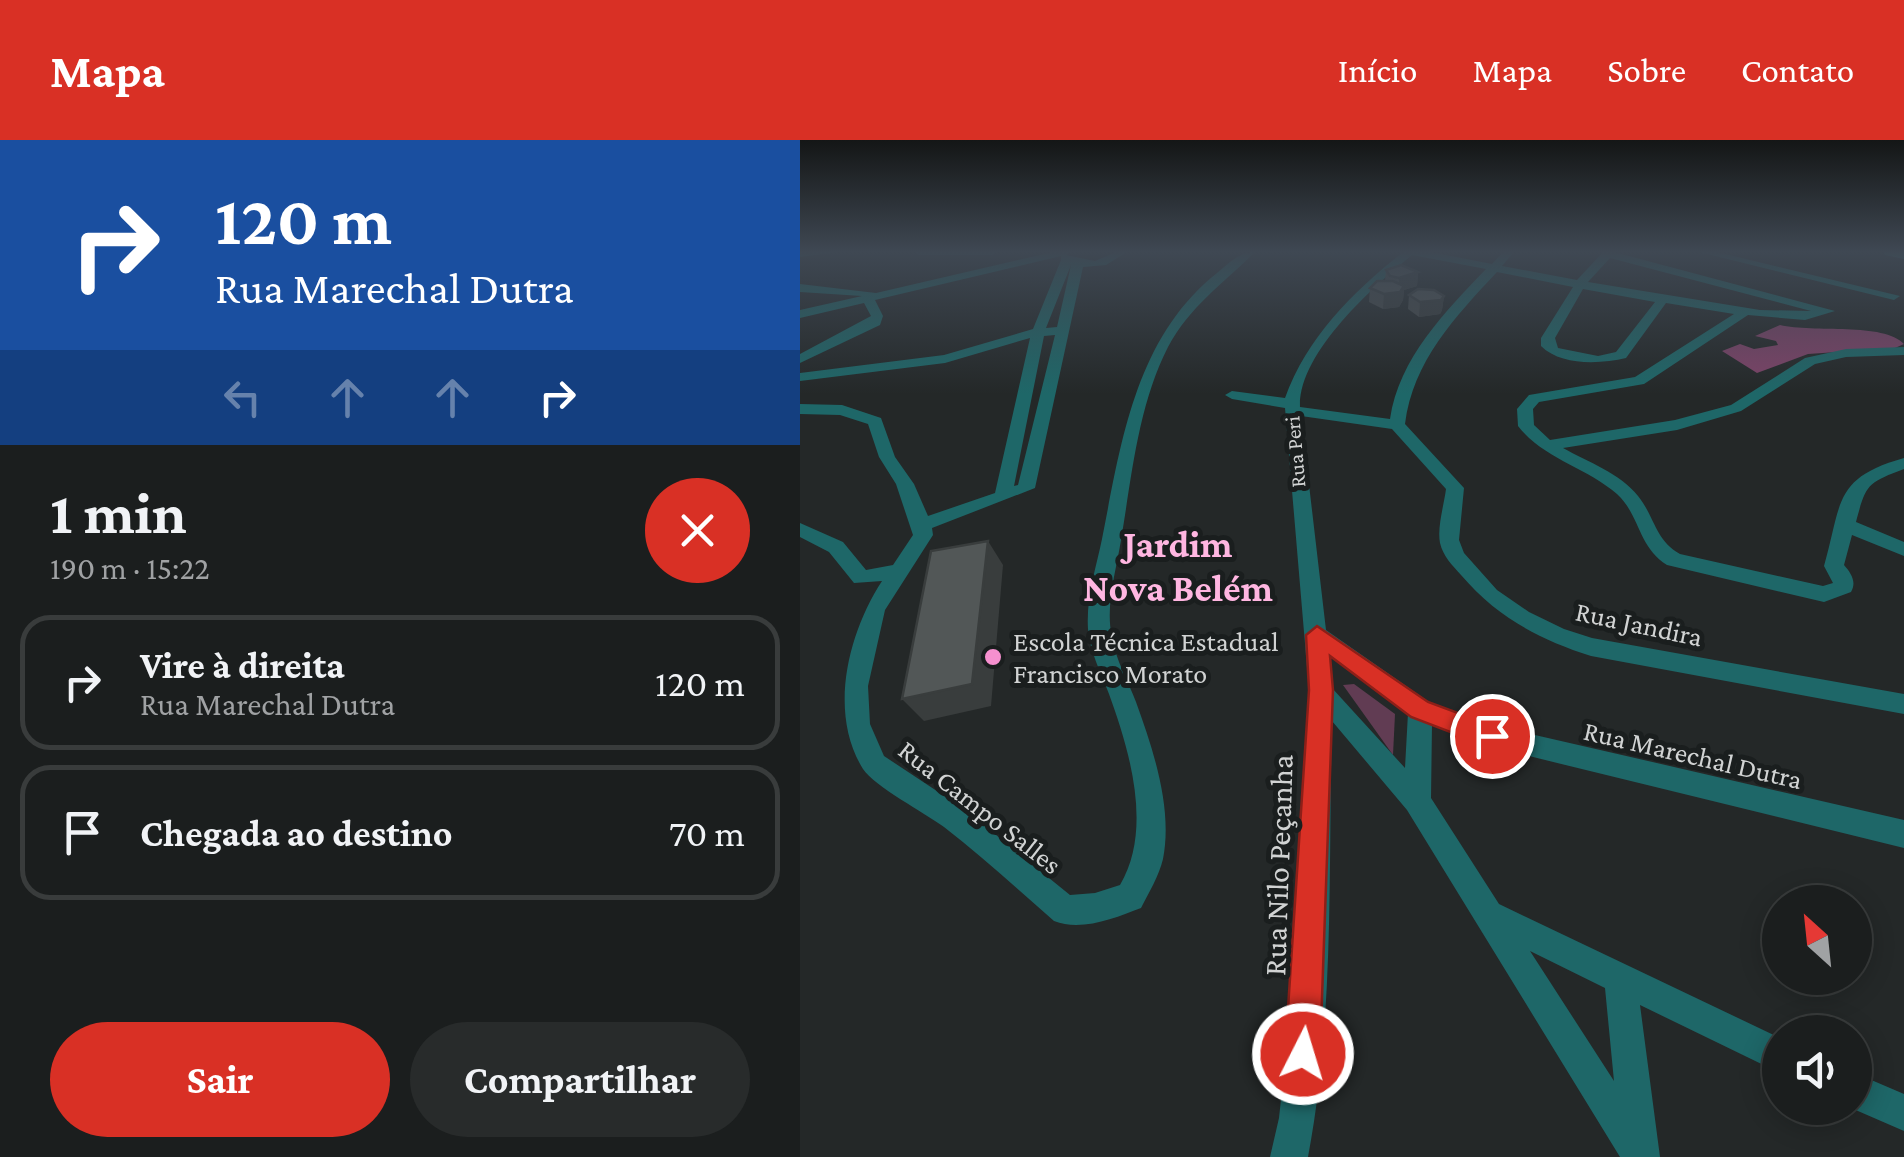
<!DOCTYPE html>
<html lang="pt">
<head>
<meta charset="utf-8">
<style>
	:root { --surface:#1b1e1e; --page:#282b2b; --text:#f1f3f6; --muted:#a0a2a4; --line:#393c3c; --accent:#d93025 }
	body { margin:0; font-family:"Crimson Pro",serif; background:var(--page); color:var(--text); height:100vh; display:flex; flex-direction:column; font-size:38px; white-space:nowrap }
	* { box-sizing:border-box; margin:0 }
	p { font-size:32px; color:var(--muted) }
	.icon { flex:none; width:55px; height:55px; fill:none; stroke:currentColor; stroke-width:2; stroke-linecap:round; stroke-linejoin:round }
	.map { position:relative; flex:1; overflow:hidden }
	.drawer { display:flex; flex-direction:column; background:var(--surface); width:800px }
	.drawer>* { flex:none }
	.guide { background:#1a4fa0; color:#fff; overflow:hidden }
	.needle { width:65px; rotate:333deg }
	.buttons { position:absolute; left:962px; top:745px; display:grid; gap:20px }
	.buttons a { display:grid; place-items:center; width:110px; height:110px; border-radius:50%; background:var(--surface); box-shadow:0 5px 25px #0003,0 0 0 2px var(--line); font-size:50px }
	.pin { position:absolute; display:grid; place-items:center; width:85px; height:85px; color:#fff; margin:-42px; border:5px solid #fff; border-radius:50%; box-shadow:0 2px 10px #0007 }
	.me { position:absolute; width:110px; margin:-55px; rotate:5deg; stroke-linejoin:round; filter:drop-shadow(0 0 8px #0008) }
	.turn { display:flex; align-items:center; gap:35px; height:210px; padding:0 50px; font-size:45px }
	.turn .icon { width:130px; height:130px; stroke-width:2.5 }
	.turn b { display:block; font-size:70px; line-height:85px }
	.lanes { display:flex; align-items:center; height:95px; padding:0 50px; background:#0003; justify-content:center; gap:50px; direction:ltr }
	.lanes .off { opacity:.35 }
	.round { display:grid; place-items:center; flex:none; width:105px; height:105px; border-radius:52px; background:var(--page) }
	.summary { display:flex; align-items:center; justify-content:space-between; height:170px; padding:0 50px }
	h1 { font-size:60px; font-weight:700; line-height:75px }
	.action { display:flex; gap:20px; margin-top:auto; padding:20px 50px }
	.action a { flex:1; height:115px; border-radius:60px; background:var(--accent); color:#fff; font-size:40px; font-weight:700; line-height:115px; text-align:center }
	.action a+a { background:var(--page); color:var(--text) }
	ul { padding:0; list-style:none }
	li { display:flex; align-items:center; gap:30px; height:135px; margin:0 20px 15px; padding:0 30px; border:5px solid var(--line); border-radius:30px }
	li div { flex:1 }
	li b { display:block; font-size:38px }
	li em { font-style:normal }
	header { display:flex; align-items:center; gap:60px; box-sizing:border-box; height:140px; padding:0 50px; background:var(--accent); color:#fff }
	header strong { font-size:48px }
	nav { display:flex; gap:55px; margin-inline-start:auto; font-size:35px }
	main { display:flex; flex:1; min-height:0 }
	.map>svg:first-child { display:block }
	.green { fill:#613c53 }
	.forest { fill:#7e4368 }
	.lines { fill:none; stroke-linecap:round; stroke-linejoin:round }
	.street { fill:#1e6768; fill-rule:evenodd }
	.secondary { fill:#2b8788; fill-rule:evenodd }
	.wall { fill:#474b4b }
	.shaded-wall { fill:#393d3d }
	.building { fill:#525757; stroke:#393d3d; stroke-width:2.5 }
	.route { fill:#d93025; stroke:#8d1f18; stroke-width:2.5 }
	.poi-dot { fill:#f690cf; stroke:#1a1e1e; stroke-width:4 }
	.labels { text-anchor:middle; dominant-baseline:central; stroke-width:10; stroke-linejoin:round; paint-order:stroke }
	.far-street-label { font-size:22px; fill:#d1d3d3; stroke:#1a1e1e }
	.street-label { font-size:28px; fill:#d1d3d3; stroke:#1a1e1e }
	.poi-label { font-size:28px; fill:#d1d3d3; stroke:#1a1e1e; text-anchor:start }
	.near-street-label { font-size:32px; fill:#d1d3d3; stroke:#1a1e1e }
	.district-label { font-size:38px; font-weight:bold; fill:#ffb6e1; stroke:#1a1e1e }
</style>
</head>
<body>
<header>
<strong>Mapa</strong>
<nav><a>Início</a><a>Mapa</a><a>Sobre</a><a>Contato</a></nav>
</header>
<main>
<section class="drawer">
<div class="guide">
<div class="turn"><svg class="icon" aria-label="right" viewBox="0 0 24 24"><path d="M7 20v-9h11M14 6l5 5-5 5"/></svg><div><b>120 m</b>Rua Marechal Dutra</div></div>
<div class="lanes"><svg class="icon off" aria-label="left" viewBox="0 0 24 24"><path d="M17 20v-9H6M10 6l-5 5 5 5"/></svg><svg class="icon off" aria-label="ahead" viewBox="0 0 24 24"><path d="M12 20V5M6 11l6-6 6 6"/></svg><svg class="icon off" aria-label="ahead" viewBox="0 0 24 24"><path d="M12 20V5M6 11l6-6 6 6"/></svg><svg class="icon" aria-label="right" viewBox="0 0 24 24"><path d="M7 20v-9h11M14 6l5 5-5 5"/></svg></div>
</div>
<div class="summary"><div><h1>1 min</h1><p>190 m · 15:22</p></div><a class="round" style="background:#d93025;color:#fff"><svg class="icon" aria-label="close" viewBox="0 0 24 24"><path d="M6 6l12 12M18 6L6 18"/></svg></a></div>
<ul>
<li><svg class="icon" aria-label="right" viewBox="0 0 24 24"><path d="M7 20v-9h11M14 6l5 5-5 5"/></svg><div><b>Vire à direita</b><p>Rua Marechal Dutra</p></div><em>120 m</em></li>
<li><svg class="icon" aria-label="arrive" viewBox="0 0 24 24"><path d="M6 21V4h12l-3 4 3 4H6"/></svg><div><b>Chegada ao destino</b></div><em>70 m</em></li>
</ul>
<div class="action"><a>Sair</a><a>Compartilhar</a></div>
</section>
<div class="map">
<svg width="1104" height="1017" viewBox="0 0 1104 1017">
	<rect width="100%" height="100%" fill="#242828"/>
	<polygon class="green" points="554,544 595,574 593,615 543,545"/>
	<path class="forest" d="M980,185C1013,193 1084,182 1104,204L1095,208L1008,214L957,233L922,211L940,204L954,209L978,205L976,201L955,196Z"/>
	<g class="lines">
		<g class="street">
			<polygon points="0,112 38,112 0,117"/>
			<polygon points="114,112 197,112 192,115 119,115"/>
			<path d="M253,112H271L266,115L295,121L316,112H327L306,125L283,127L235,348L132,388L133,395L85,470L68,546L70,584L84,616L164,669L270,755L295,753L320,745C353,689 330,612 309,554C301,533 290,512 288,489C286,458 296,428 302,399C321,303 335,198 417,133C429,123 439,112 455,112C424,143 390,166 368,207C338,266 332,335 321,400C316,432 305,465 312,498C316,520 328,541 336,562C353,609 373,668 363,719C359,736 349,752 341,768C315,778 281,792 254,781C218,750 182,716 144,687C125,673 74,646 63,629C28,573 48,493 82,441L54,443L29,412L0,397V383L43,402L66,430L93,425L113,395L96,344L79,317L68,284L40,275L0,274V264L42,265L81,278L95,317L114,344L128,376L195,353L230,198L145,223L0,241V233L144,215L233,189L261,120V116L75,160L83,176L80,185L0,223V214L71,176L64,163L0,178V170L62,156L0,152V144L76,153ZM271,125L257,187L246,188ZM255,195L218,345L214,346L244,196Z"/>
			<path d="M603,112H631L692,124L703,112H714L702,126L777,140L803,112H814L1035,171L1005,180L948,175L844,244L739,262L733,269L734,285L750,300L875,280L931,265L1005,218L1046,209L1104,207V215L1046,217L1015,224L941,271L877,290L763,308C788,322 820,333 838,356C855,377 855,400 880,414L1023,446L1033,443L1024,426C1042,363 1033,338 1104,318V329C1067,343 1066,344 1056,382L1104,402V416L1052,395L1044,425C1051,433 1057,442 1051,452L1024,462L867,425C838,407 840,375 817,354C786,327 744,319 718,286L717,269L729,255L835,237L934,174L866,163L826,218C800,224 761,226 741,206V198L773,147L697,132C655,177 613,221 605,284L664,348L659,400L664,413L697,450L729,472L764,489L792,498L1104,554V574L791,516C738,499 697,477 661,435C652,425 643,416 640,403C637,387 644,365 646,349L592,289L501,276L526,490L629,562L692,585L1104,680V708L692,607L632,584L631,658L699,764L980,898V933L840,865L860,1017H820L607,670L532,581C528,725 535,875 508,1017H470L479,978L493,849L509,551L485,268L432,259L425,255L432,251L485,258C507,197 553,152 603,112ZM612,115L686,129C645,172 599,218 590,279L500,267C498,213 574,146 612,115ZM810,118L1011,171L960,170L788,142ZM783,149L855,162L816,212L798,216L758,208L755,198ZM529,515L608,573L605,628L532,548ZM730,811L805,848L814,941Z"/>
			<polygon points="899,112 917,112 1100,156 1094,160"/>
			<polygon points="1055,933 1104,954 1104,991 1051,968 1055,968"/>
		</g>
		<polygon class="secondary" points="1083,112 1104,112 1104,119 1085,115"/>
	</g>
	<g class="wall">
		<polygon points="586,130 618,132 617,146 604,150 603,160 599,167 583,169 569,162 570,148 585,141"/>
		<polygon points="609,155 644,156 642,170 640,174 619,177 608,169"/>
	</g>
	<g class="shaded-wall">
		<polygon points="618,132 617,146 604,150 603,160 599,167 583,169 584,154 599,152 599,138"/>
		<polygon points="644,156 642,170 640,174 619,177 620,162"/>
		<polygon points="188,401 203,425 191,566 124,581 102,559"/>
	</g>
	<g class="building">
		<polygon points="601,125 618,132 599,138 590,136 586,130"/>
		<polygon points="577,141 593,141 604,146 600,152 584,154 570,148"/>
		<polygon points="618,149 634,150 644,156 641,160 620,162 609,155"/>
		<polygon points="188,401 172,544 102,559 131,411"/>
	</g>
	<linearGradient id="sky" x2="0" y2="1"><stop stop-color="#141616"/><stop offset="0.44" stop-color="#3f4853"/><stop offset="1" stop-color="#3f4853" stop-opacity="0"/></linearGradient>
	<rect width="1104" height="254" fill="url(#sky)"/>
	<polygon class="route" points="517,486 628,562 701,589 704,596 701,604 692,608 611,577 530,516 533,550 520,914 515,926 503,931 490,926 485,914 509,550 506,495"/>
	<circle class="poi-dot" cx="193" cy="517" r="10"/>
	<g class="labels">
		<g class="far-street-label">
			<text transform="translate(495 312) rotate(-95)">Rua Peri</text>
		</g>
		<g class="street-label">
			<text transform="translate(839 484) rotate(12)">Rua Jandira</text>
			<text transform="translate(893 615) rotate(13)">Rua Marechal Dutra</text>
			<text transform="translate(180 667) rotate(38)">Rua Campo Salles</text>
		</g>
		<g class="poi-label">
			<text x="213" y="501">Escola Técnica Estadual<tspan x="213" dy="32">Francisco Morato</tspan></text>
		</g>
		<g class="near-street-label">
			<text transform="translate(478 725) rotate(-88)">Rua Nilo Peçanha</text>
		</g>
		<g class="district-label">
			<text x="378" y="404">Jardim<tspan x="378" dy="44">Nova Belém</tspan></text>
		</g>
	</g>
</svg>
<div class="buttons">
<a><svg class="needle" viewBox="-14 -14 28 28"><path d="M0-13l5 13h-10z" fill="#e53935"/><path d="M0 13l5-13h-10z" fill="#a0a2a4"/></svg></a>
<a><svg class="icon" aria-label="sound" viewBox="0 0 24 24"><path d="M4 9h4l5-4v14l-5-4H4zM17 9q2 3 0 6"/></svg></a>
</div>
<div class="pin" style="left:692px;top:596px;background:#d93025"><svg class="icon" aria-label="arrive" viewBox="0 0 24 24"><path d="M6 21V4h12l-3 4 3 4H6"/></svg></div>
<svg class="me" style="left:503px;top:914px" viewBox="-20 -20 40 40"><circle r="17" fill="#d93025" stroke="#fff" stroke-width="3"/><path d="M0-11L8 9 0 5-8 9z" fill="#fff"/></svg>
</div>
</main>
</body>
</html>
